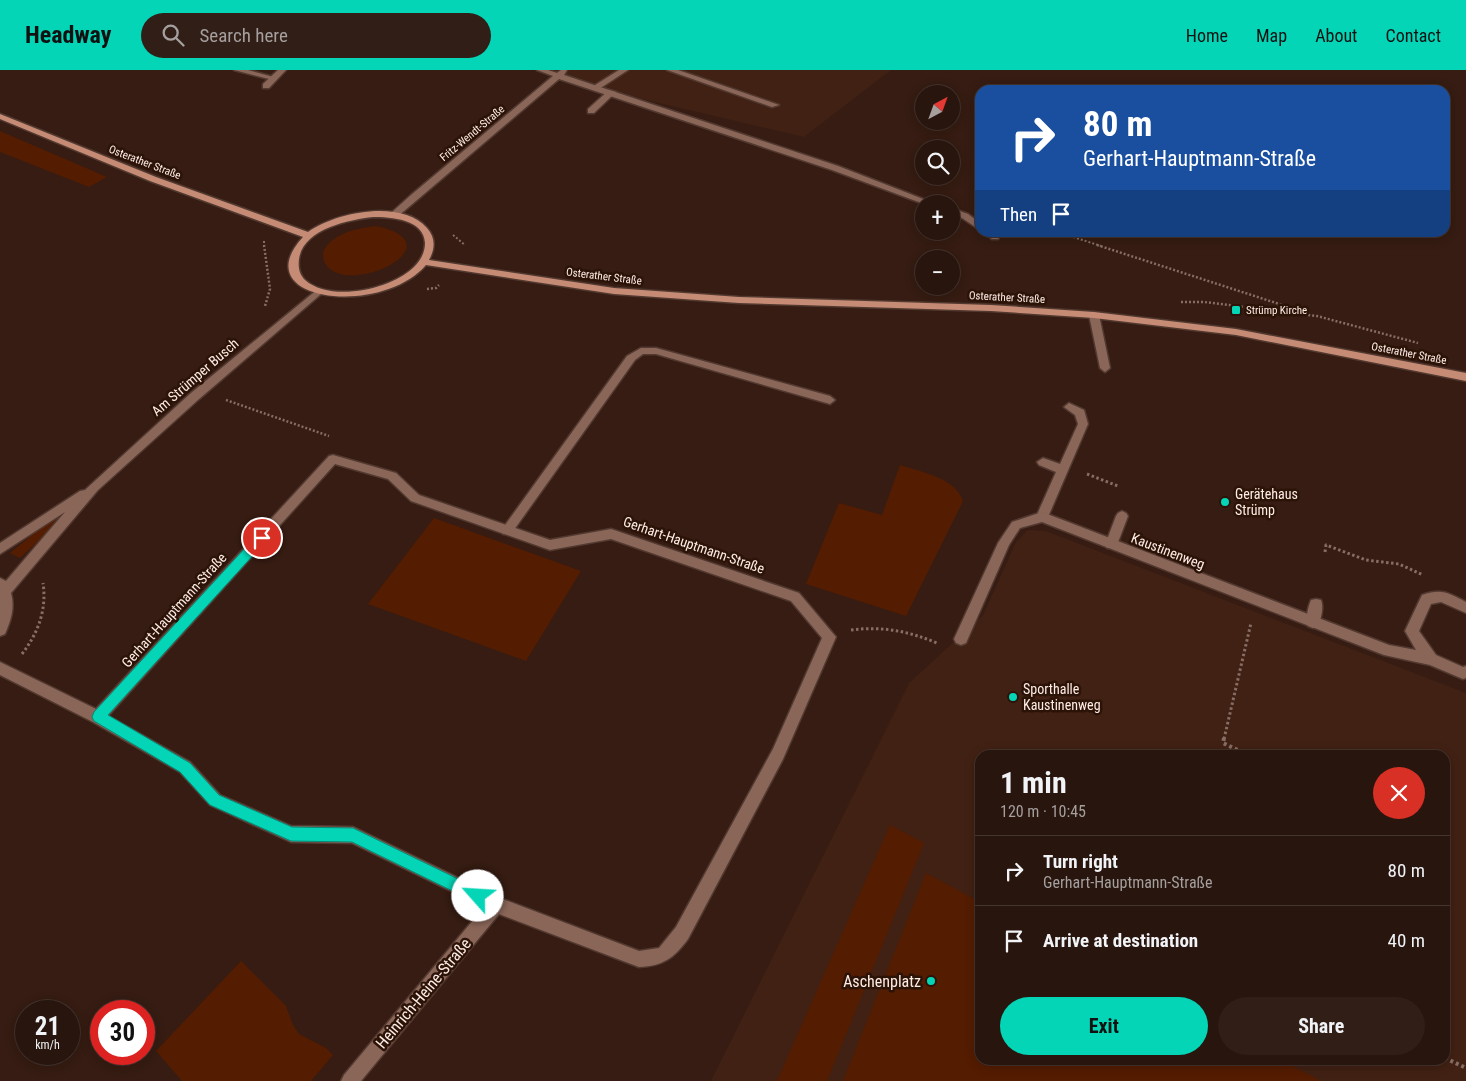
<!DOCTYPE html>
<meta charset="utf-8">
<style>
body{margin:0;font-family:"Roboto Condensed",sans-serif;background:#301e17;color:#f1f3f6;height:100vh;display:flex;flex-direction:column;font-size:19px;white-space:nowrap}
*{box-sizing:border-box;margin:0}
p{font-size:16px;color:#a59f9e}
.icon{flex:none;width:28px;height:28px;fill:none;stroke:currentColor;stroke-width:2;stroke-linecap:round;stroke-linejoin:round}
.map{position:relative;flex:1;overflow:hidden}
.sheet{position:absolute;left:975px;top:680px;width:475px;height:315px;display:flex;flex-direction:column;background:#28150e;border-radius:15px;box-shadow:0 2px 12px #0003,0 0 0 1px #44342e}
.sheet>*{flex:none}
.hud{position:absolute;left:975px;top:15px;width:475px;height:152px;border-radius:15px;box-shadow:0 2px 12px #0003,0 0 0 1px #44342e;background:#1a4fa0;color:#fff;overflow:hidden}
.needle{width:32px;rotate:41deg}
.tools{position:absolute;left:915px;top:15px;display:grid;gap:10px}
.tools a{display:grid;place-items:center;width:45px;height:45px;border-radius:50%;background:#28150e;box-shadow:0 2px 12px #0003,0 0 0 1px #44342e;font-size:25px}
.speed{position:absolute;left:15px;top:930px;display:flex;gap:10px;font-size:25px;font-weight:700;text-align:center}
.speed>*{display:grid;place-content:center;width:65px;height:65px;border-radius:50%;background:#28150e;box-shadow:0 2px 12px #0003,0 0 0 1px #44342e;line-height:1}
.speed small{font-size:12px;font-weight:400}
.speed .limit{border:8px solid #d22;background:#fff;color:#111}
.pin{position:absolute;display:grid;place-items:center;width:42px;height:42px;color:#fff;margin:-21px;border:2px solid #fff;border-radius:50%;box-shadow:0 1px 5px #0007}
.me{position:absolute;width:55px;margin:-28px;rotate:296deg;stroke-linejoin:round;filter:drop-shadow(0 0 4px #0008)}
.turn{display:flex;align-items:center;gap:18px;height:105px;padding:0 25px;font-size:22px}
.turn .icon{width:65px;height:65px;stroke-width:2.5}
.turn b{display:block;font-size:35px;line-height:42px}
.then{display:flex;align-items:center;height:48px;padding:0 25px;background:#0003;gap:10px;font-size:19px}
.round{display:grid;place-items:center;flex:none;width:52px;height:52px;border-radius:26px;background:#301e17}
.head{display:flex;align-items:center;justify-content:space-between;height:85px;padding:0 25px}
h1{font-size:30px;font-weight:700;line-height:38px}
.action{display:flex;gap:10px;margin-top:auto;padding:10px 25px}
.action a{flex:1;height:58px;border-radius:30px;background:#04d5b6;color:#111;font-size:20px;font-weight:700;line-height:58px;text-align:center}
.action a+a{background:#301e17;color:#f1f3f6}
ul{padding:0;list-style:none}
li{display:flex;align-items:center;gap:15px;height:70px;padding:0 25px;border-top:1px solid #44342e}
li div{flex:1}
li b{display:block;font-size:19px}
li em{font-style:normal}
header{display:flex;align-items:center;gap:30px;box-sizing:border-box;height:70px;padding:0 25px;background:#04d5b6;color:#111}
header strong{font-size:24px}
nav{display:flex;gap:28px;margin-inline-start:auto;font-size:18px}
.search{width:350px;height:45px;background:#301e17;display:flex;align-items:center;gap:12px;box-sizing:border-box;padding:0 18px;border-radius:28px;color:#a59f9e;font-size:19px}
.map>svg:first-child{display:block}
</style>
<header>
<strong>Headway</strong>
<div class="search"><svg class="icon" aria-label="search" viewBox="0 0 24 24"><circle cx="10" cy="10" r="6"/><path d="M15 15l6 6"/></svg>Search here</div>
<nav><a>Home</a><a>Map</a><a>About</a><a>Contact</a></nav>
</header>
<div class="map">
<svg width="1466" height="1011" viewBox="0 0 1466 1011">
<rect width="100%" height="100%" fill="#361c12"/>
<g fill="#412113" fill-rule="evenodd">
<polygon points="537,0 891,0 804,67 612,22 560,5"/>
<path d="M 1028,460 L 1046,461 L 1466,623 L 1466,1011 L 711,1011 L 909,613 L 983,545 L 1016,472 ZM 980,685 L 1445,685 L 1445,990 L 980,990 Z"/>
</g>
<g fill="#541c01">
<polygon points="0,61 107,107 89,117 0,82"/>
<path d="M 376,156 C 443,170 385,209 346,205 C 326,203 313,184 333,170 C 346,160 361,158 376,156 Z"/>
<path d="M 900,395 C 921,402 956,408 963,431 L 906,546 L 806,514 L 839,433 L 882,445 Z"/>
<polygon points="54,447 61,450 20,488 10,483"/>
<polygon points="434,448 581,501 526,591 368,534"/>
<polygon points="890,755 924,773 827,1011 777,1011"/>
<polygon points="926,803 980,832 980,990 1281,990 1321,1011 843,1011"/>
<polygon points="241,891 286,936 293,955 299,964 326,978 333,985 311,1011 182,1011 156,981"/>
</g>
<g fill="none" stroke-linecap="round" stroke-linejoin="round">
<g stroke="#523930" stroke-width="3">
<g id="service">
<polygon points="234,0 248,0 277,8 273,10"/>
<polygon points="619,0 628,0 599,19 592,17"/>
<polygon points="667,0 678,0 779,35 772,37"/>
<polygon points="609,20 616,22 594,43 588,43 588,39"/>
<polygon points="1094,242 1099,245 1110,298 1105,302 1100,298 1089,245"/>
<polygon points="641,278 656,278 830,326 835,330 830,334 656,284 643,284 635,290 511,464 503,464 501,461 503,458 627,286"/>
<polygon points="1069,333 1084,340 1088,354 1048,447 1046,450 1038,450 1036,447 1056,402 1039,395 1037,392 1043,388 1060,394 1078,354 1075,345 1064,337"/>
<polygon points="1122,441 1126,443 1128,446 1117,475 1115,478 1107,478 1105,475 1116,446 1118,443"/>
<path d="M 1316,529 L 1321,530 C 1324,537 1321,549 1318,556 L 1313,558 L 1308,556 C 1305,549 1308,537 1311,530 Z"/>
</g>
</g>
<g stroke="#523930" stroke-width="3">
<g id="minor">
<polygon points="278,0 286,0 269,18 263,18 263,14"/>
<polygon points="537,0 548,0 557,3 561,0 567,0 564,5 838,96 936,134 924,134 832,100 559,9 397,147 391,147 391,143 411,125 553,6"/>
<polygon points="951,138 968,144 980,153 980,160 962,148 951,144"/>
<polygon points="984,162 995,162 999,167 998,169 992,169"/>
<path d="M 318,219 L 323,222 L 321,224 L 199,329 L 98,420 L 11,523 C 15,538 11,550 5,564 L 0,566 L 0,508 L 6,511 L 65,442 L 0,484 L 0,473 L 80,421 L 85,420 L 191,323 Z"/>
<path d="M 333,385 L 396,403 L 419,425 L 550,470 L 611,459 L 799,523 L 836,567 L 783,689 L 688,869 C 674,888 663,896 639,897 L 499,844 L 361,1011 L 341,1011 L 344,1005 L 484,837 L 352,773 L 291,772 L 210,735 L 180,702 L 93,652 L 0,605 L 0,592 L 96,639 L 329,386 ZM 335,394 L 388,409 L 411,431 L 550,480 L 611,469 L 791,531 L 822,568 L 773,679 L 676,857 L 659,878 L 639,881 L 500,828 L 353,757 L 291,756 L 220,725 L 190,692 L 108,646 Z"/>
<path d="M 1042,442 L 1389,575 L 1416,580 L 1405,561 L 1422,525 C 1442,518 1449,523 1466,532 L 1466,543 L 1441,532 L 1431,534 L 1419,561 L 1436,585 L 1463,597 L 1466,596 L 1466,608 L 1463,609 L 1430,595 L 1384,585 L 1042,452 L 1020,458 L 1009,475 L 966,573 L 961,575 L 956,573 L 954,569 L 998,473 L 1012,452 Z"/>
</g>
</g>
<g stroke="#523930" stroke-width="3">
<path id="secondary" d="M 0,44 L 156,107 L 308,162 C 336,142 402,129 427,158 C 436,168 435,179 429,190 L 614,218 L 739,227 L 991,235 L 1094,242 L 1236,259 L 1466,303 L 1466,311 L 1236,265 L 1094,248 L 991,241 L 739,233 L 614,224 L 426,195 C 380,248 244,231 303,167 L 150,111 L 0,49 ZM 373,147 C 391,147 424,149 425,173 C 425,182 421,190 414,197 C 392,219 331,233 305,210 C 299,204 298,197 299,189 C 303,159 348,150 373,147 Z"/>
</g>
<g stroke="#866e66" stroke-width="2" stroke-dasharray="2 2" stroke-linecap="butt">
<polyline points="1058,162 1101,176"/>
<polyline points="453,165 465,175"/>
<polyline points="264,171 264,176"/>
</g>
<g stroke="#866e66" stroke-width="2.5" stroke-dasharray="2 2" stroke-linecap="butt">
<polyline points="264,175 270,219 265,236"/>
<polyline points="1097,175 1307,243"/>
<polyline points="427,219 436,218 439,215"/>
<polyline points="1181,232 1204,232 1317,246 1418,273"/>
<polyline points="226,330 329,366"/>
</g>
<g stroke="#866e66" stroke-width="3" stroke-dasharray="2.5 2.5" stroke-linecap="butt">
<polyline points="1087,404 1118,416"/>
<polyline points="1325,482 1326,475 1366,490 1399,494 1423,505"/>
<path d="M 851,560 C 882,556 908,561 937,573"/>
<path d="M 22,584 C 38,563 47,540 43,513"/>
<polyline points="1224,669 1251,553"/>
</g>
<g stroke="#866e66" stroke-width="4" stroke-dasharray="3 3" stroke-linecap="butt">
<polyline points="1224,668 1223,673 1248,685"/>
<polyline points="1445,988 1466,998"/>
</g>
<use href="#service" fill="#8a6658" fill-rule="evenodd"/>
<use href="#minor" fill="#8a6658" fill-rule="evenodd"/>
<use href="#secondary" fill="#c58b74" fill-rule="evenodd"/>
</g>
<polygon fill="#04d5b6" stroke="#038a76" points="262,463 268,468 266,471 108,645 190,693 219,725 292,757 353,758 483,821 485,826 483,831 478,834 473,831 352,772 291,771 210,735 180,702 94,651 92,647 94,642 258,464"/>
<g fill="#04d5b6" stroke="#2c1308" stroke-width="2">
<rect x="1231" y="235" width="10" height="10" rx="2.5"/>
<circle cx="1225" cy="432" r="5"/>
<circle cx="1013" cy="627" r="5"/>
<circle cx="931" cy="911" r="5"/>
</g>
<g text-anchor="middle" stroke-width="5" stroke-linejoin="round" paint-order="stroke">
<g font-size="11" fill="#ffece5" stroke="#2c1308">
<text transform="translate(472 63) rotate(-40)" y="4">Fritz-Wendt-Straße</text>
<text transform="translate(145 92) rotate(21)" y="4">Osterather Straße</text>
<text transform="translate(604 206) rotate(7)" y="4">Osterather Straße</text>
<text transform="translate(1007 227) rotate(3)" y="4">Osterather Straße</text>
<text transform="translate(1409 283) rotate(11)" y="4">Osterather Straße</text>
</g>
<g font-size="11" fill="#ffece5" stroke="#2c1308" text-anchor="start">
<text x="1246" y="244">Strümp Kirche</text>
</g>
<g font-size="14" fill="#ffece5" stroke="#2c1308">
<text transform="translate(195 307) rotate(-41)" y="5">Am Strümper Busch</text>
<text transform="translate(694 475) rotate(19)" y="5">Gerhart-Hauptmann-Straße</text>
<text transform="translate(1168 481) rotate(21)" y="5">Kaustinenweg</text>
<text transform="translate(174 540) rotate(-48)" y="5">Gerhart-Hauptmann-Straße</text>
</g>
<g font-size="14" fill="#ffece5" stroke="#2c1308" text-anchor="start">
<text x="1235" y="429">Gerätehaus<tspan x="1235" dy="16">Strümp</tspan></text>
<text x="1023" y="624">Sporthalle<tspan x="1023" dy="16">Kaustinenweg</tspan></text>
</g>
<g font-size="16" fill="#ffece5" stroke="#2c1308" text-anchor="end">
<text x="921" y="917">Aschenplatz</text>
</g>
<g font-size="16" fill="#ffece5" stroke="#2c1308">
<text transform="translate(423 923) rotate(-50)" y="6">Heinrich-Heine-Straße</text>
</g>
</g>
</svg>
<div class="tools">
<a><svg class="needle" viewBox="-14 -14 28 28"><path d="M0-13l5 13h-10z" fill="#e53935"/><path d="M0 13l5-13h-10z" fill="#a59f9e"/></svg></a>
<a><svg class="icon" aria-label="search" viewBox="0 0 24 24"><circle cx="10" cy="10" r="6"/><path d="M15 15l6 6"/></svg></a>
<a>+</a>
<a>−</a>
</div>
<div class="speed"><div>21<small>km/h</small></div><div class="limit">30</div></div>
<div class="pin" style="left:262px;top:468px;background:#d93025"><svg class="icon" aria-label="arrive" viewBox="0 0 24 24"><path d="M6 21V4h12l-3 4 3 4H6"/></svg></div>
<svg class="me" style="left:478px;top:826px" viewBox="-20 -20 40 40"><circle r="19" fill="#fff"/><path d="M0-13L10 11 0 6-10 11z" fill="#04d5b6"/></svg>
<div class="hud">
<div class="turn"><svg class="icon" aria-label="right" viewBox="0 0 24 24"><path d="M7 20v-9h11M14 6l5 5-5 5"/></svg><div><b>80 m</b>Gerhart-Hauptmann-Straße</div></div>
<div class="then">Then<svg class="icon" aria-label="arrive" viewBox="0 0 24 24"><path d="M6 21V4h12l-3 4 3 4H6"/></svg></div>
</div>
<section class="sheet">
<div class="head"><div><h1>1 min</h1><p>120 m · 10:45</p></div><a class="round" style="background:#d93025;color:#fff"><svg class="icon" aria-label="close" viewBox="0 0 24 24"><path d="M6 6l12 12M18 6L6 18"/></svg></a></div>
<ul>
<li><svg class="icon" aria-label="right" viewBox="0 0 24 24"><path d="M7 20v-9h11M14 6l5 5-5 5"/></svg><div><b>Turn right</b><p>Gerhart-Hauptmann-Straße</p></div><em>80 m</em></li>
<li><svg class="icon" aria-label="arrive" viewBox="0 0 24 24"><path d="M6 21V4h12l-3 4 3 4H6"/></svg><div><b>Arrive at destination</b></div><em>40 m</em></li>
</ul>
<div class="action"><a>Exit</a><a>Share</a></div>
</section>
</div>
